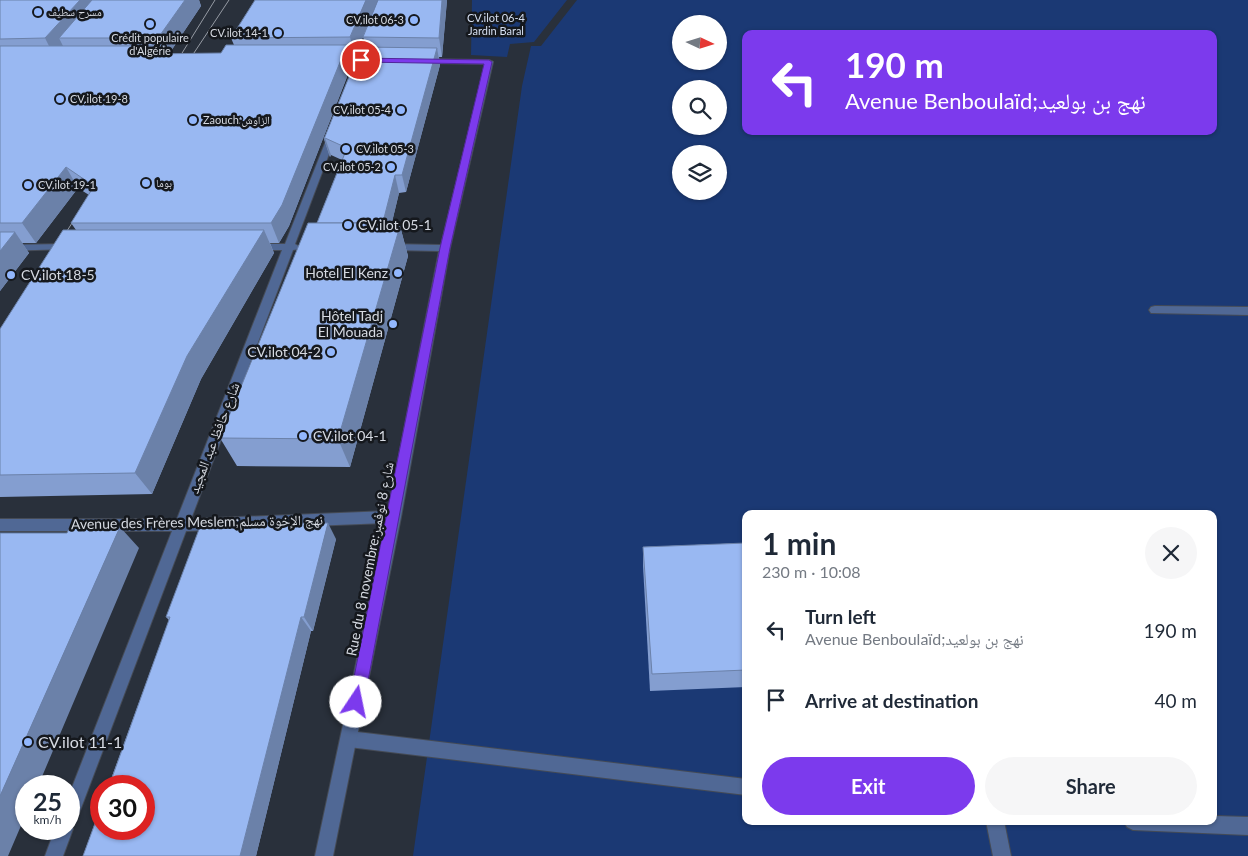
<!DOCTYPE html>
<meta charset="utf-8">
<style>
body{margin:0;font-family:Lato,"Noto Naskh Arabic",sans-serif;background:#f6f6f7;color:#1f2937;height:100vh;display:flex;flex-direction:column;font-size:19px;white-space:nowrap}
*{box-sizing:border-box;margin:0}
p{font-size:16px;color:#747a83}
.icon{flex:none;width:28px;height:28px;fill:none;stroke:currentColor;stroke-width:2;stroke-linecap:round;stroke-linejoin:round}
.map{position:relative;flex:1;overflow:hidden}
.sheet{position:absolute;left:742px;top:510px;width:475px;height:315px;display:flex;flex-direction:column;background:#fff;border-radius:10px;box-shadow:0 1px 4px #0004}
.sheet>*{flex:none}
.top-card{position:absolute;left:742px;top:30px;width:475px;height:105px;border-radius:10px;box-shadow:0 1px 4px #0004;background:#7c3aed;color:#fff;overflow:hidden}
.needle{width:32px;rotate:94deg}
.fabs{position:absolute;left:672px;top:15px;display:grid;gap:10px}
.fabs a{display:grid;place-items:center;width:55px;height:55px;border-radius:50%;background:#fff;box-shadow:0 1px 4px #0004;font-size:25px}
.speed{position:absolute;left:15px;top:775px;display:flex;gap:10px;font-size:25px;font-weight:700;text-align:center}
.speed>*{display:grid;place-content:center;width:65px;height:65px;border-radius:50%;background:#fff;box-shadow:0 1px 4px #0004;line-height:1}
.speed small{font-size:12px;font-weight:400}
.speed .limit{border:8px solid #d22;background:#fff;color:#111}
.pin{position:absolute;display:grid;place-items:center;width:42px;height:42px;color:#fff;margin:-21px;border:2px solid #fff;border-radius:50%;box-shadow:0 1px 5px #0007}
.me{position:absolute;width:55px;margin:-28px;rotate:11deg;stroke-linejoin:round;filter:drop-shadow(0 0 4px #0008)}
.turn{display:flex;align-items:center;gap:18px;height:105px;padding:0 20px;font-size:22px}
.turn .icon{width:65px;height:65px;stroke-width:2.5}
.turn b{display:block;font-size:35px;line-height:42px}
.round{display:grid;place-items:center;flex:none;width:52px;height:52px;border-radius:26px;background:#f6f6f7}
.overview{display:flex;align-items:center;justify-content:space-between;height:85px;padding:0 20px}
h1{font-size:30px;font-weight:700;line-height:38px}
.cta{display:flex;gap:10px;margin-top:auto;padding:10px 20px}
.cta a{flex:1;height:58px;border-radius:30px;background:#7c3aed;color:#fff;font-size:20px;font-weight:700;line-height:58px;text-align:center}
.cta a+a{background:#f6f6f7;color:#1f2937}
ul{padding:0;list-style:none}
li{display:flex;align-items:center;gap:15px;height:70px;padding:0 20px}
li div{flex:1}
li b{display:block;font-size:19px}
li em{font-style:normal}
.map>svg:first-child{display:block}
</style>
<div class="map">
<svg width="1248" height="856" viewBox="0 0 1248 856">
<rect width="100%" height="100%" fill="#29303b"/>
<g fill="#1b3974" fill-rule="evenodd">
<polygon points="472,0 567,0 534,42 510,44 507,57 471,55"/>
<path d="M 577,0 L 1248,0 L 1248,856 L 413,856 L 522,86 L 531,46 L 541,46 ZM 681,24 L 719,24 L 719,61 L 681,61 ZM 746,34 L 1214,34 L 1214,131 L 746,131 ZM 681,89 L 719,89 L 719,126 L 681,126 ZM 681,154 L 719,154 L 719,191 L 681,191 ZM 746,514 L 1214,514 L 1214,821 L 746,821 Z"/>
</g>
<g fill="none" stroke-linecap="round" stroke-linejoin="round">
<g stroke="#454b56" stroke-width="2">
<g id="lane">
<polygon points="1155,306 1248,307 1248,315 1151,313 1149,310 1151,307"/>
<polygon points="349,731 746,779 746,795 349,747 343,745 341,739 343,733"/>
<polygon points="1214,816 1248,817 1248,835 1133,830 1127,827 1124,821 1214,821"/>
<polygon points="986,821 1004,821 1011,856 993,856"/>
</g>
</g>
<g stroke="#454b56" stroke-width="2">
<g id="street">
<polygon points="486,60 493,62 450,248 401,517 333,856 315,856 386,523 186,531 78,816 75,822 71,824 73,829 63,856 45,856 55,829 69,829 69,795 172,531 0,531 0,519 177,519 282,250 255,250 250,247 255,244 285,244 329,133 333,130 337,133 295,244 300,247 299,249 293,250 191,519 388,511 439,251 390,250 385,247 390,244 441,245"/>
<polygon points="67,244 71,245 72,247 71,249 0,251 0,245"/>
</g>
</g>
<g stroke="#454b56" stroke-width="2">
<polygon id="secondary" points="421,59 489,60 493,62 489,64 424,63 420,61"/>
</g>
<use href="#lane" fill="#506895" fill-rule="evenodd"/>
<use href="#street" fill="#506895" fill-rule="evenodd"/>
<use href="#secondary" fill="#6086ce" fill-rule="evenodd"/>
<g stroke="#959aa3" stroke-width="1">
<polyline points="186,65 229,0"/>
<polyline points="174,66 215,0"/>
<polyline points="60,242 79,212"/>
</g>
</g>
<g fill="#849ed0">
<polygon points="0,0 199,0 201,6 169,54 221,53 234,45 231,38 447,0 442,57 439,57 440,65 406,192 399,193 391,226 400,226 408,256 350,467 237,466 220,438 317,223 342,160 331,155 330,157 324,139 366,47 363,37 355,56 350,56 352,64 289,226 279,243 270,243 274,253 201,379 152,494 0,497 0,329 76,230 71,223 89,195 78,188 36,243 22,243 29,253 0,291"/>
<polygon points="336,539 313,631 311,631 256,856 83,856 169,620 166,617"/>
<polygon points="746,543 746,687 650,691 643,566 643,547"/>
</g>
<g fill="#6b81a9">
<polygon points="80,0 105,0 59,38 64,48 55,58 45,38"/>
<polygon points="185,0 199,0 201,6 167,57 158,38"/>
<polygon points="366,0 378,0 355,56 350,37"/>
<polygon points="442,0 447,0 442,57 439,38"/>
<polygon points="347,45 352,64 289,226 279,243 271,223"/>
<polygon points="153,46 162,65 147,54"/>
<polygon points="437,48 440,65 406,192 402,175"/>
<polygon points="325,138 331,155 330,157 324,139"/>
<polygon points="66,167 78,188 36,243 22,223"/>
<polygon points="395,175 399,193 387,243 382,226"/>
<polygon points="400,226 408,256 350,467 338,439"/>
<polygon points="264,230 274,253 201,379 152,494 135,473 187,356"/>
<polygon points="15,232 29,253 0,291 0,251"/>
<polygon points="328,523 336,539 313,631 304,617"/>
<polygon points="120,527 139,548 38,786 26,786 26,814 8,856 0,856 0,796"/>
<polygon points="301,617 311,631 256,856 240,856"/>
</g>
<g fill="#99b8f2" stroke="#6b81a9">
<polygon points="0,0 80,0 45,38 0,39"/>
<polygon points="92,0 185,0 158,38 59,38"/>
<polygon points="255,0 366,0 350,37 231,38"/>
<polygon points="378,0 442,0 439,38 363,37"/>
<polygon points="226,45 347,45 282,205 271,223 71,223 94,186 66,167 22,223 0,223 0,46 153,46 147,54 221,53"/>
<polygon points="361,47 437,48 402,175 395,175 382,226 377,226 376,223 317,223 347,148 325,138 324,139"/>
<polygon points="308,223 376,223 375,226 400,226 338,439 220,438"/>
<polygon points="63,230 264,230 187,356 135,473 0,475 0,329"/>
<polygon points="0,232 15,232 0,251"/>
<polygon points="328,523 304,617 301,617 240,856 83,856 101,807 101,829 144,829 144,786 109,786 170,617 166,617 201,524"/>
<polygon points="70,527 120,527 0,796 0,533 67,533"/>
<polygon points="746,543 746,670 652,674 643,547"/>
</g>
<polygon fill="#7c3aed" stroke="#51269a" points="358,58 489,60 492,62 450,248 364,702 362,707 356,709 351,707 349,702 440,248 484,64 361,62 358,62"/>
<g fill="#92b7fd" stroke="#15181d" stroke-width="2">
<circle cx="38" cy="12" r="5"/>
<circle cx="414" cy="20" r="5"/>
<circle cx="150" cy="24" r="5"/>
<circle cx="278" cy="33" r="5"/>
<circle cx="60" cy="99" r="5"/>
<circle cx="401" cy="110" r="5"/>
<circle cx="193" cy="120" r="5"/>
<circle cx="346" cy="149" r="5"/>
<circle cx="391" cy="167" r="5"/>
<circle cx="146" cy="183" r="5"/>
<circle cx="28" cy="185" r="5"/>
<circle cx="348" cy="225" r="5"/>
<circle cx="398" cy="273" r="5"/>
<circle cx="11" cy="275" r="5"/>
<circle cx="393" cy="324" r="5"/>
<circle cx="331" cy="352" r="5"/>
<circle cx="303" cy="436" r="5"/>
<circle cx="28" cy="742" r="5"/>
</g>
<g text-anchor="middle" stroke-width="5" stroke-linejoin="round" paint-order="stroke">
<g font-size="11" fill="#d6dae2" stroke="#15181d" text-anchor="start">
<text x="48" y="16">مسرح سطيف</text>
<text x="404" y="24" text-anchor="end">CV.ilot 06-3</text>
<text x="268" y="37" text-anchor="end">CV.ilot 14-1</text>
<text x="150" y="42" text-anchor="middle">Crédit populaire<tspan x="150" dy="13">d'Algérie</tspan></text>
<text x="70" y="103">CV.ilot 19-8</text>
<text x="391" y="114" text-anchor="end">CV.ilot 05-4</text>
<text x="203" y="124">Zaouch:الزاوش</text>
<text x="356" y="153">CV.ilot 05-3</text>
<text x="381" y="171" text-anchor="end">CV.ilot 05-2</text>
<text x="156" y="187">بوما</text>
<text x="38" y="189">CV.ilot 19-1</text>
</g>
<g font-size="11" fill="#d5dff2" stroke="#15181d">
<text x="496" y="22">CV.ilot 06-4<tspan x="496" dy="13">Jardin Baral</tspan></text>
</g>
<g font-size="14" fill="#d6dae2" stroke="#15181d" text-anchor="start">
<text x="358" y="230">CV.ilot 05-1</text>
<text x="388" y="278" text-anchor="end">Hotel El Kenz</text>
<text x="21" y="280">CV.ilot 18-5</text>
<text x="383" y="321" text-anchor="end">Hôtel Tadj<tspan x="383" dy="16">El Mouada</tspan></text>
<text x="321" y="357" text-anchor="end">CV.ilot 04-2</text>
<text x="313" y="441">CV.ilot 04-1</text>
</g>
<g font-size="14" fill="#d6dae2" stroke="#15181d">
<text transform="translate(214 438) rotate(-69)" y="5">شارع حافظ عبد المجيد</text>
<text transform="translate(197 522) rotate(-1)" y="5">Avenue des Frères Meslem;نهج الإخوة مسلم</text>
<text transform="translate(370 559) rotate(-79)" y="5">Rue du 8 novembre;شارع 8 نوفمبر</text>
</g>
<g font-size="16" fill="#d6dae2" stroke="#15181d" text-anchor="start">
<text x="38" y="748">CV.ilot 11-1</text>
</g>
</g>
</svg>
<div class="fabs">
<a><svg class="needle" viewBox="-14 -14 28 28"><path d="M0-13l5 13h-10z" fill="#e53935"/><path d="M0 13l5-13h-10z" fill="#747a83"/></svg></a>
<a><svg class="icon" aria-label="search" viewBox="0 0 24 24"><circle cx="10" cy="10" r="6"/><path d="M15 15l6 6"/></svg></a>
<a><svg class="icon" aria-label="layers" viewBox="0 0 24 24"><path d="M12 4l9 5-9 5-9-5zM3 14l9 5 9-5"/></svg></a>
</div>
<div class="speed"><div>25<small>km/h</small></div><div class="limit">30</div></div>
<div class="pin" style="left:361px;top:60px;background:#d93025"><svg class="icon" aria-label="arrive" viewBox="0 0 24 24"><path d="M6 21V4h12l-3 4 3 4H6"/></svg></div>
<svg class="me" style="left:356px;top:702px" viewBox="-20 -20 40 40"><circle r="19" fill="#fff"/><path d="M0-13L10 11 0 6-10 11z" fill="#7c3aed"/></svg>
<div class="top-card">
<div class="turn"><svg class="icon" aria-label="left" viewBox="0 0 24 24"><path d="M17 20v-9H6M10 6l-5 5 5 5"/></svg><div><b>190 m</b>Avenue Benboulaïd;نهج بن بولعيد</div></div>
</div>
<section class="sheet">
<div class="overview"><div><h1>1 min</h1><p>230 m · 10:08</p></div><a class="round"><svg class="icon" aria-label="close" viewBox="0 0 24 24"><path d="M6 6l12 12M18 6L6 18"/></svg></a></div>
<ul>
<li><svg class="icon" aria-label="left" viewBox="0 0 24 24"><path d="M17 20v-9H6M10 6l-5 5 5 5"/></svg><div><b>Turn left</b><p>Avenue Benboulaïd;نهج بن بولعيد</p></div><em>190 m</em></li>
<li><svg class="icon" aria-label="arrive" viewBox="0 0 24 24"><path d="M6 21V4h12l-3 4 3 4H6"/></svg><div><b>Arrive at destination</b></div><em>40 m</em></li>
</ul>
<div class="cta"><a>Exit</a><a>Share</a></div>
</section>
</div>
